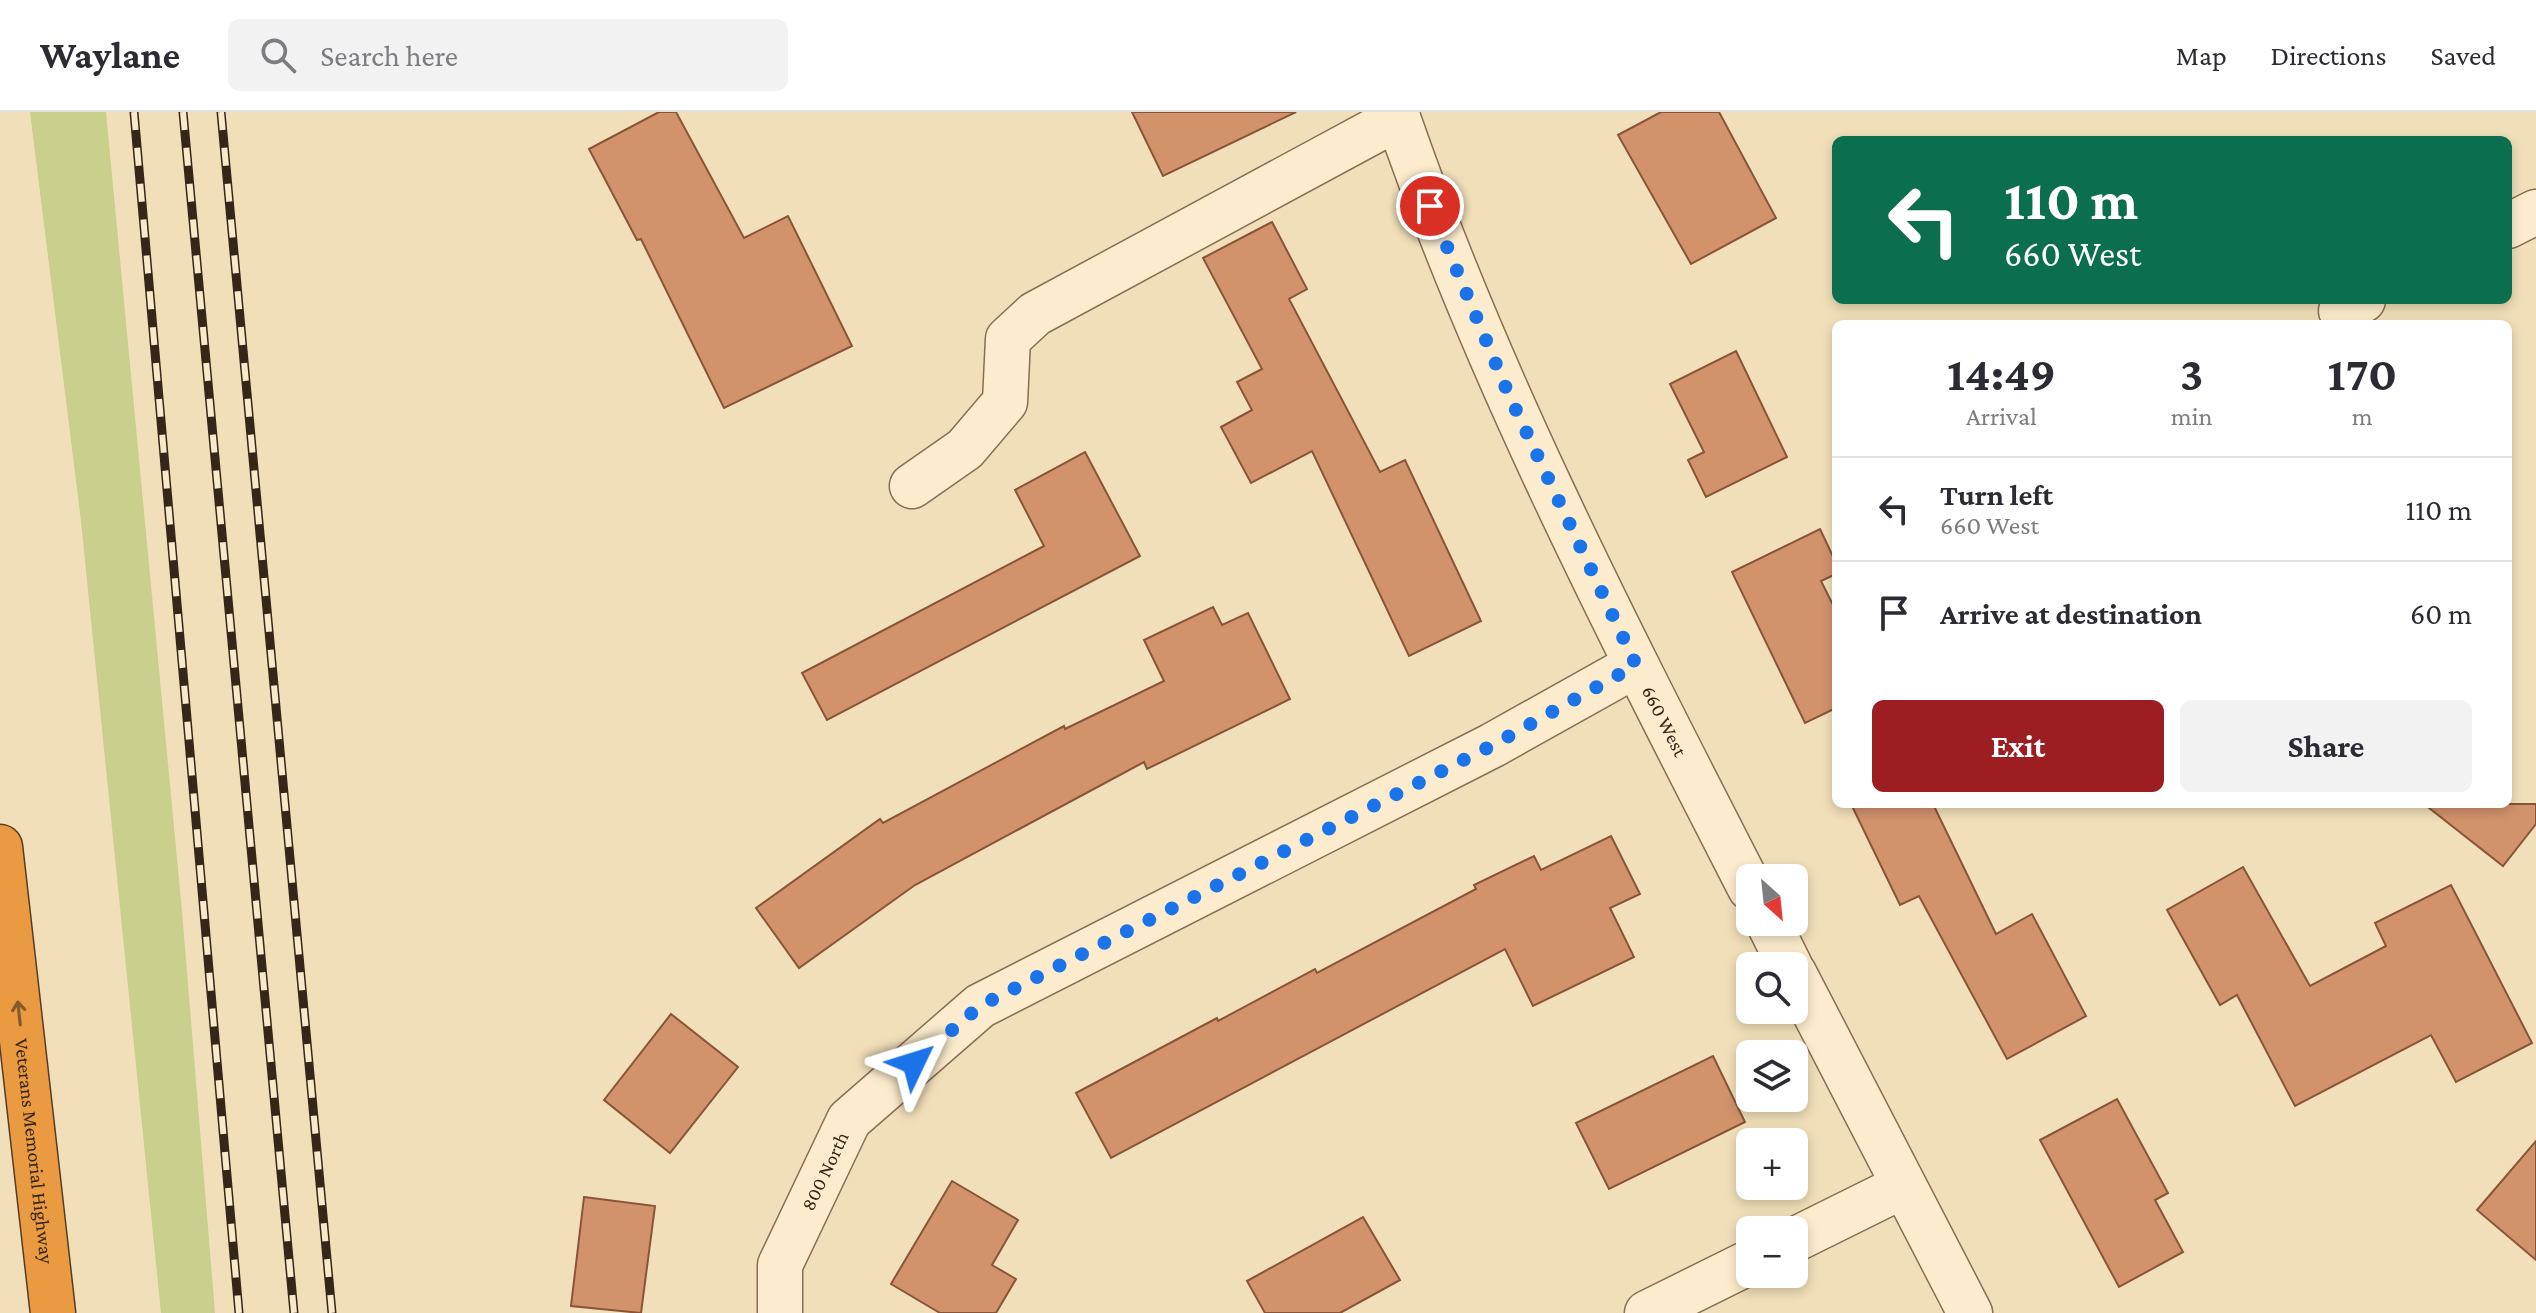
<!DOCTYPE html>
<meta charset="utf-8">
<style>
body{margin:0;font-family:"Crimson Pro",serif;background:#f2f2f3;color:#2b2b33;height:100vh;display:flex;flex-direction:column;font-size:30px;white-space:nowrap}
*{box-sizing:border-box;margin:0}
p{font-size:26px;color:#7c7c81}
.icon{flex:none;width:44px;height:44px;fill:none;stroke:currentColor;stroke-width:2;stroke-linecap:round;stroke-linejoin:round}
.map{position:relative;flex:1;overflow:hidden}
.panel{position:absolute;left:1832px;top:208px;width:680px;height:488px;display:flex;flex-direction:column;background:#fff;border-radius:12px;box-shadow:0 4px 12px #0003}
.panel>*{flex:none}
.banner{position:absolute;left:1832px;top:24px;width:680px;height:168px;border-radius:12px;box-shadow:0 4px 12px #0003;background:#0b6e4f;color:#fff;overflow:hidden}
.needle{width:52px;rotate:153deg}
.buttons{position:absolute;left:1736px;top:752px;display:grid;gap:16px}
.buttons a{display:grid;place-items:center;width:72px;height:72px;border-radius:12px;background:#fff;box-shadow:0 4px 12px #0003;font-size:40px}
.pin{position:absolute;display:grid;place-items:center;width:68px;height:68px;color:#fff;margin:-34px;border:4px solid #fff;border-radius:50%;box-shadow:0 2px 8px #0007}
.me{position:absolute;width:88px;margin:-44px;rotate:49deg;stroke-linejoin:round;filter:drop-shadow(0 0 6px #0008)}
.turn{display:flex;align-items:center;gap:28px;height:168px;padding:0 40px;font-size:36px}
.turn .icon{width:104px;height:104px;stroke-width:2.5}
.turn b{display:block;font-size:56px;line-height:68px}
.eta{display:flex;justify-content:space-evenly;align-items:center;height:136px;text-align:center}
.eta b{font-size:48px;font-weight:700;line-height:56px}
.action{display:flex;gap:16px;margin-top:auto;padding:16px 40px}
.action a{flex:1;height:92px;border-radius:12px;background:#9c1e23;color:#fff;font-size:32px;font-weight:700;line-height:92px;text-align:center}
.action a+a{background:#f2f2f3;color:#2b2b33}
ul{padding:0;list-style:none}
li{display:flex;align-items:center;gap:24px;height:104px;padding:0 40px;border-top:2px solid #e1e1e2}
li div{flex:1}
li b{display:block;font-size:30px}
li em{font-style:normal}
header{display:flex;align-items:center;gap:48px;box-sizing:border-box;height:112px;padding:0 40px;background:#fff;border-bottom:2px solid #e1e1e2}
header strong{font-size:38px}
nav{display:flex;gap:44px;margin-inline-start:auto;font-size:28px}
.search{width:560px;height:72px;background:#f2f2f3;display:flex;align-items:center;gap:20px;box-sizing:border-box;padding:0 28px;border-radius:12px;color:#7c7c81;font-size:30px}
.map>svg:first-child{display:block}
</style>
<header>
<strong>Waylane</strong>
<div class="search"><svg class="icon" aria-label="search" viewBox="0 0 24 24"><circle cx="10" cy="10" r="6"/><path d="M15 15l6 6"/></svg>Search here</div>
<nav><a>Map</a><a>Directions</a><a>Saved</a></nav>
</header>
<div class="map">
<svg width="2536" height="1201" viewBox="0 0 2536 1201">
<rect width="100%" height="100%" fill="#f1dfb9"/>
<polygon fill="#c9cf8d" points="30,0 106,0 182,799 215,1201 161,1201 81,409"/>
<g fill="#d2936c" stroke="#895537" stroke-width="2">
<polygon points="659,0 676,0 744,126 788,104 852,234 724,296 641,127 637,128 589,37"/>
<polygon points="1132,0 1296,0 1163,64"/>
<polygon points="1661,0 1719,0 1776,106 1691,152 1618,23"/>
<polygon points="1272,110 1307,177 1289,187 1380,360 1405,348 1481,509 1409,544 1312,339 1251,371 1221,315 1252,298 1237,270 1262,257 1203,146"/>
<polygon points="1736,239 1787,345 1706,385 1688,348 1704,340 1670,272"/>
<polygon points="1085,340 1140,444 827,608 802,561 1044,434 1015,378"/>
<polygon points="1820,417 1836,451 1836,462 1821,469 1836,499 1836,596 1805,611 1732,460"/>
<polygon points="1213,495 1222,513 1248,501 1290,587 1147,657 1144,650 915,773 799,856 756,796 880,707 883,711 1064,614 1065,617 1164,569 1144,528"/>
<polygon points="1851,692 1933,692 1996,822 2032,802 2086,904 2007,947 1919,784 1900,793"/>
<polygon points="2424,692 2536,692 2536,712 2503,754"/>
<polygon points="1611,724 1640,782 1610,796 1634,845 1533,894 1505,837 1111,1046 1076,981 1217,906 1218,909 1315,857 1317,861 1476,777 1474,773 1534,744 1541,758"/>
<polygon points="2243,755 2310,874 2386,834 2375,811 2451,773 2532,931 2456,970 2431,923 2295,994 2237,883 2220,893 2167,798"/>
<polygon points="671,902 738,955 670,1041 604,988"/>
<polygon points="1713,944 1745,1010 1609,1077 1576,1011"/>
<polygon points="2117,987 2168,1081 2155,1088 2183,1140 2119,1175 2040,1028"/>
<polygon points="2536,1029 2536,1148 2477,1098"/>
<polygon points="952,1069 1018,1108 992,1153 1016,1167 996,1201 940,1201 891,1172"/>
<polygon points="584,1085 655,1094 641,1201 571,1194"/>
<polygon points="1363,1105 1400,1168 1340,1201 1265,1201 1247,1169"/>
</g>
<g fill="none" stroke-linecap="round" stroke-linejoin="round">
<g stroke="#886e53" stroke-width="47">
<g id="minor">
<path id="s1" d="M 1396,0 C 1487,266 1622,526 1750,776"/>
<polyline points="2508,114 2536,100"/>
<polyline points="2341,199 2363,188"/>
<polyline points="912,374 965,337 1005,290 1008,227 1035,202 1398,6"/>
<polyline points="1768,810 1790,854"/>
<polyline points="1794,861 1970,1201"/>
<polyline points="1794,1128 1903,1074"/>
<path id="s2" d="M 780,1201 L 780,1153 L 849,1008 L 980,894 L 1493,633 L 1636,553"/>
<polyline points="1647,1201 1750,1150"/>
</g>
</g>
<g stroke="#553c28" stroke-width="47">
<g id="highway">
<path id="s3" d="M 0,735 L 53,1201"/>
</g>
</g>
<use href="#minor" stroke="#fceccd" stroke-width="44"/>
<use href="#highway" stroke="#ea9a40" stroke-width="44"/>
<g stroke="#362619" stroke-width="9">
<g id="rail">
<polyline points="134,0 239,1201"/>
<polyline points="183,0 294,1201"/>
<polyline points="221,0 332,1201"/>
</g>
</g>
<use href="#rail" stroke="#f8e9c9" stroke-width="6" stroke-dasharray="18" stroke-linecap="butt"/>
</g>
<defs><path id="oneway-shaft" d="M-6 0H5M1.5-3L5.5 0L1.5 3" fill="none" stroke-width="1.6" stroke-linecap="round" stroke-linejoin="round" transform="scale(2)"/></defs>
<use stroke="#875a2b" href="#oneway-shaft" transform="translate(19 901) rotate(-96)"/>
<g fill="none" stroke-linecap="round" stroke-linejoin="round">
<polyline stroke="#1a73e8" stroke-width="14" stroke-dasharray="0 25.2" points="914,951 980,894 1493,633 1636,553 1508,281 1430,94"/>
</g>
<g text-anchor="middle" stroke-width="6" stroke-linejoin="round" paint-order="stroke">
<g font-size="20" fill="#362619" stroke="#f8e9c9">
<text dy="7" stroke="none"><textPath href="#s1" startOffset="666">660 West</textPath></text>
<text dy="7" stroke="none"><textPath href="#s3" startOffset="306">Veterans Memorial Highway</textPath></text>
<text dy="7" stroke="none"><textPath href="#s2" startOffset="152">800 North</textPath></text>
</g>
</g>
</svg>
<div class="buttons">
<a><svg class="needle" viewBox="-14 -14 28 28"><path d="M0-13l5 13h-10z" fill="#e53935"/><path d="M0 13l5-13h-10z" fill="#7c7c81"/></svg></a>
<a><svg class="icon" aria-label="search" viewBox="0 0 24 24"><circle cx="10" cy="10" r="6"/><path d="M15 15l6 6"/></svg></a>
<a><svg class="icon" aria-label="layers" viewBox="0 0 24 24"><path d="M12 4l9 5-9 5-9-5zM3 14l9 5 9-5"/></svg></a>
<a>+</a>
<a>−</a>
</div>
<div class="pin" style="left:1430px;top:94px;background:#d93025"><svg class="icon" aria-label="arrive" viewBox="0 0 24 24"><path d="M6 21V4h12l-3 4 3 4H6"/></svg></div>
<svg class="me" style="left:914px;top:951px" viewBox="-20 -20 40 40"><path d="M0-17L14 15 0 8-14 15z" fill="#1a73e8" stroke="#fff" stroke-width="4"/></svg>
<div class="banner">
<div class="turn"><svg class="icon" aria-label="left" viewBox="0 0 24 24"><path d="M17 20v-9H6M10 6l-5 5 5 5"/></svg><div><b>110 m</b>660 West</div></div>
</div>
<section class="panel">
<div class="eta">
<div><b>14:49</b><p>Arrival</p></div>
<div><b>3</b><p>min</p></div>
<div><b>170</b><p>m</p></div>
</div>
<ul>
<li><svg class="icon" aria-label="left" viewBox="0 0 24 24"><path d="M17 20v-9H6M10 6l-5 5 5 5"/></svg><div><b>Turn left</b><p>660 West</p></div><em>110 m</em></li>
<li><svg class="icon" aria-label="arrive" viewBox="0 0 24 24"><path d="M6 21V4h12l-3 4 3 4H6"/></svg><div><b>Arrive at destination</b></div><em>60 m</em></li>
</ul>
<div class="action"><a>Exit</a><a>Share</a></div>
</section>
</div>
